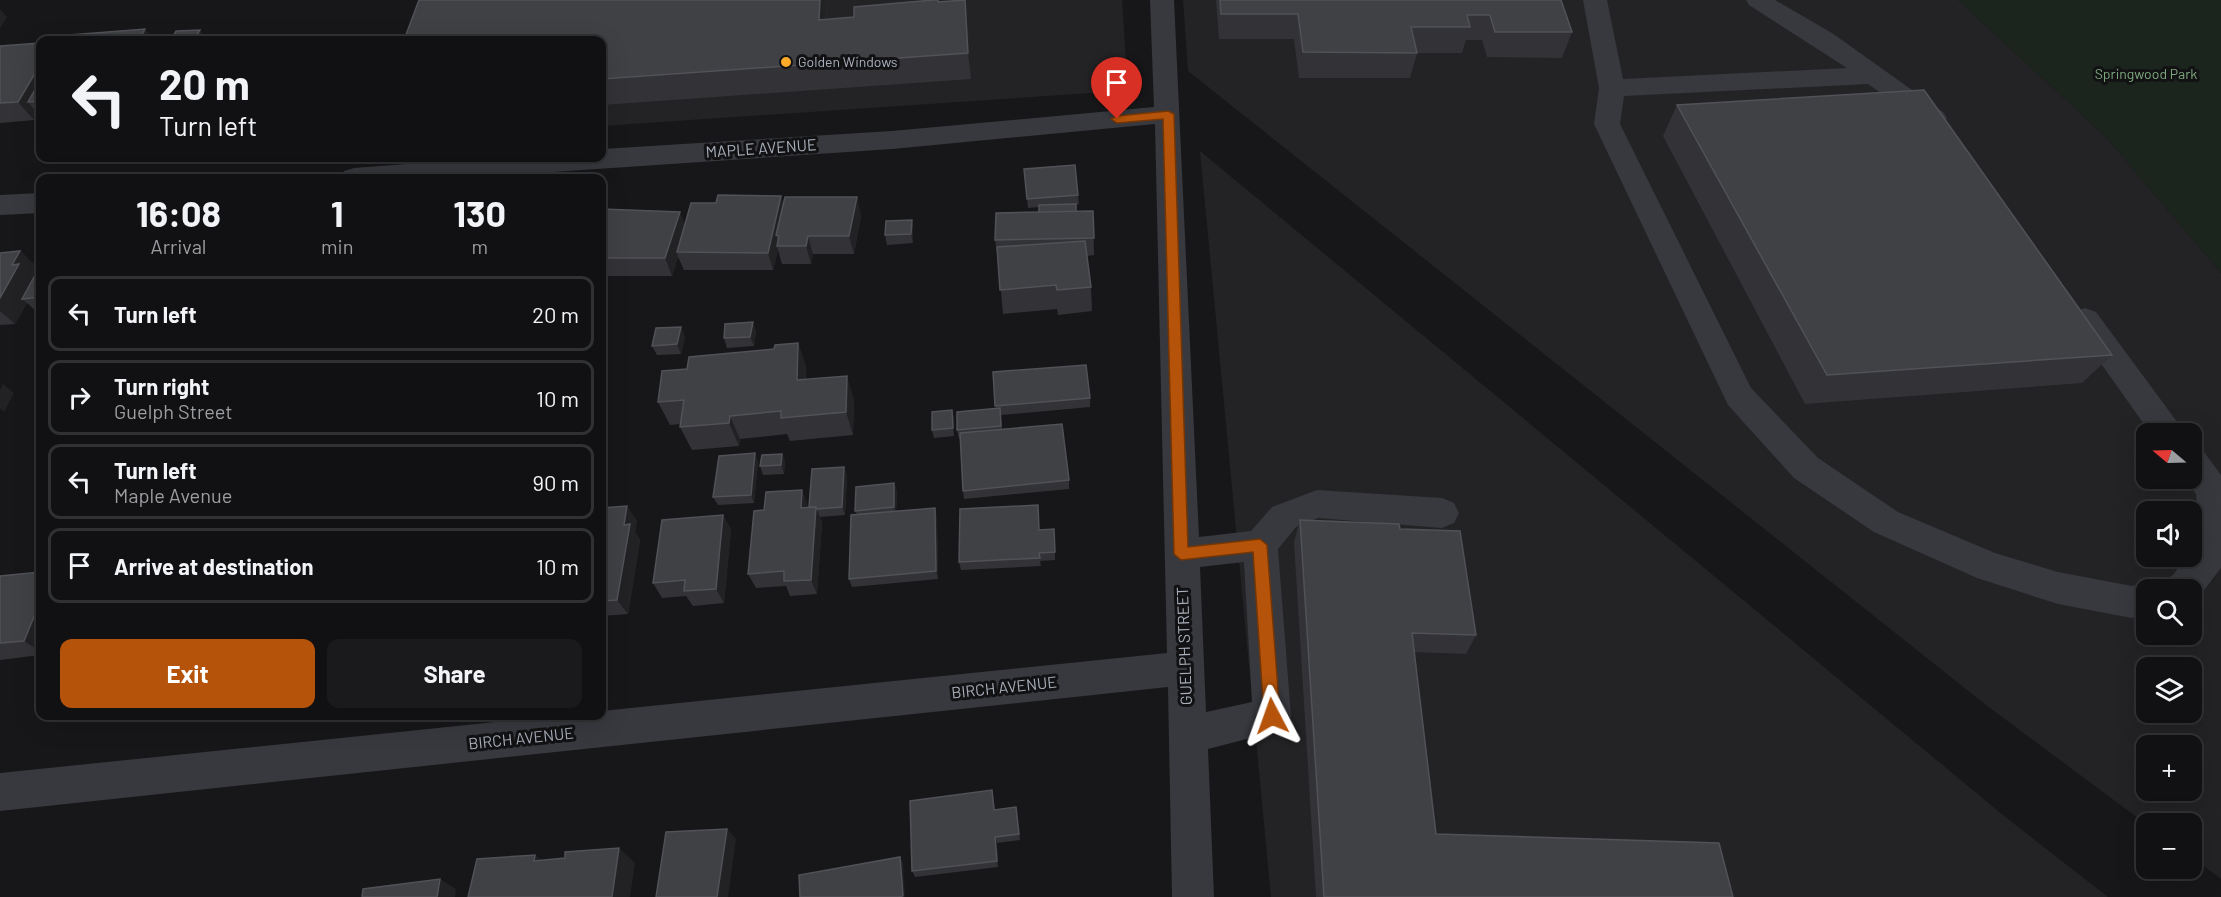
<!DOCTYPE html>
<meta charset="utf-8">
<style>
body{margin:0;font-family:Barlow,sans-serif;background:#1a1a1c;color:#f1f3f6;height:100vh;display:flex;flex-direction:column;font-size:22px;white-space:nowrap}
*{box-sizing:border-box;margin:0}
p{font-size:20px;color:#9c9da0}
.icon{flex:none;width:33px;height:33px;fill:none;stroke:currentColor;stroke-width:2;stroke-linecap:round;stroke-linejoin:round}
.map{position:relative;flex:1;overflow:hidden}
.panel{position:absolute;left:36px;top:174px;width:570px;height:546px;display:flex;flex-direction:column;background:#111113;border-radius:12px;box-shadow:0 6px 24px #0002,0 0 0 2px #303133}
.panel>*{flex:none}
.hud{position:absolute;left:36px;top:36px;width:570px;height:126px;border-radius:12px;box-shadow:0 6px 24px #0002,0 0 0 2px #303133;background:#111113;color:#f1f3f6;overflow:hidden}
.needle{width:39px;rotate:289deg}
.tools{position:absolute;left:2136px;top:423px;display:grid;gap:12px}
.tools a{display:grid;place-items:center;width:66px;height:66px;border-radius:12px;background:#111113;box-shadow:0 6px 24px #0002,0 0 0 2px #303133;font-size:30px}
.pin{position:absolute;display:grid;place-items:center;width:51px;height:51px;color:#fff;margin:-62px -26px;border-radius:50% 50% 50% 0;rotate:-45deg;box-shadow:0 0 6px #0007}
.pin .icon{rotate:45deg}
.me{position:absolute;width:66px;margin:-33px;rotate:356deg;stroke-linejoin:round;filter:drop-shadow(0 0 4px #0008)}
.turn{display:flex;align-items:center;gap:21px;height:126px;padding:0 24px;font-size:27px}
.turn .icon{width:78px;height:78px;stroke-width:2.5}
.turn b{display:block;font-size:42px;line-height:51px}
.eta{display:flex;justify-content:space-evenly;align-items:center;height:102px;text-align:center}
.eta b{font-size:36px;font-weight:700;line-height:42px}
.cta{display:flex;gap:12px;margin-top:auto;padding:12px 24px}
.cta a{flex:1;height:69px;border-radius:12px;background:#b45309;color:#fff;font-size:24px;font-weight:700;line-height:69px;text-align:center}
.cta a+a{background:#1a1a1c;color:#f1f3f6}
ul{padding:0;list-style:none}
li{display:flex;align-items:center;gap:18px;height:75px;margin:0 12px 9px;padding:0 12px;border:3px solid #303133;border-radius:12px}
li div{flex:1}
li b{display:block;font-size:22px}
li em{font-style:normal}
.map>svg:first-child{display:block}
</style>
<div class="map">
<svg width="2221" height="897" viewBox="0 0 2221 897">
<rect width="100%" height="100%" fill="#171719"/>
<g fill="#232326" fill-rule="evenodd">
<polygon points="423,0 1122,0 1126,60 1105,92 602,126 602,40 409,40"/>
<path d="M 1183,0 L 1958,0 L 2106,137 L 2221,273 L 2221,879 L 2192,857 L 2192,824 L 2146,824 L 1986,705 L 1188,71 ZM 2146,434 L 2192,434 L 2192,478 L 2146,478 ZM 2146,512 L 2192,512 L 2192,556 L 2146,556 ZM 2146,590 L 2192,590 L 2192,634 L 2146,634 ZM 2146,668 L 2192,668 L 2192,712 L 2146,712 ZM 2146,746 L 2192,746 L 2192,790 L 2146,790 Z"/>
<polygon points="1200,151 2003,815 2108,897 1271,897"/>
</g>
<polygon fill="#1c251d" points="1958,0 2221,0 2221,273 2106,137"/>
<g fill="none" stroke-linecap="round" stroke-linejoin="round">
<g fill="#37393e" fill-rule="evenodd">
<path d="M 1150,0 L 1174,0 L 1199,537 L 1251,531 L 1272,507 L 1317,490 L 1442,498 L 1454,503 L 1459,513 L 1454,523 L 1442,528 L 1318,518 L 1296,527 L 1278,549 L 1291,716 L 1285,729 L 1208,749 L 1214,897 L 1172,897 L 1168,687 L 0,811 L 0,773 L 555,716 L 602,716 L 602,711 L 1167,653 L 1155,124 L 892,149 L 462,178 L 340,178 L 344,171 L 354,168 L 487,158 L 602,158 L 602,149 L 892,131 L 1154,107 ZM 1244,562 L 1252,702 L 1206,712 L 1200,567 Z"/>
<polygon points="1583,0 1607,0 1623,79 1847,68 1749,5 1746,0 1775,0 1832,33 1943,112 1947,118 1943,124 1934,127 1925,124 1868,84 1624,96 1620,124 1751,388 1818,458 1898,512 1995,553 2058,572 2132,586 2146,582 2160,589 2164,579 2172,576 2188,556 2192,556 2192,552 2200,541 2196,494 2185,478 2192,478 2192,448 2204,452 2221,475 2221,568 2198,598 2192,600 2192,590 2146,590 2146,614 2132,618 2058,604 1977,578 1874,532 1794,478 1728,405 1594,124 1599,88"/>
<polygon points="40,193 40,213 0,215 0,195"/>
<polygon points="2085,308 2096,312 2186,434 2151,434 2070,320 2074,312"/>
</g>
</g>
<g fill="#333337">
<polygon points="419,0 827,0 826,19 854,17 938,2 968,26 971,79 602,105 602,40"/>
<polygon points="1216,0 1561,0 1572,32 1562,58 1487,57 1482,40 1466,40 1462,53 1417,53 1410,78 1299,78 1294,39 1219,39"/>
<polygon points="40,43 40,116 38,114 34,120 0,123 0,46"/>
<polygon points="1677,105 2112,355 2082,383 1805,404 1663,136"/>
<polygon points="1024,169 1078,195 1079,204 1076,205 1076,212 1093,211 1094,255 1087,256 1091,287 1092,311 1058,315 1057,309 1003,314 998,258 995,240 1039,213 1039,207 1028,208"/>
<polygon points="784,203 861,215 854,254 813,254 811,264 782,264 778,250 773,270 684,270 678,257 672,276 602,276 602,209 685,225"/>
<polygon points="912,220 913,229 913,243 887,245 885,235"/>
<polygon points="20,251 39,269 40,266 40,315 27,303 15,324 0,325 0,253"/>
<polygon points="756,331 754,346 727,348 724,338"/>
<polygon points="685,336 681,354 657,355 652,346"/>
<polygon points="798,343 806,367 806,379 854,399 853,435 790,441 787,434 740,439 739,446 692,450 680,427 681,424 670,425 658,402 687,369 774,349"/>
<polygon points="993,372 1090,398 1090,407 1001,415 1002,430 1069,480 1069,489 964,499 963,491 960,439 959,439 957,430 996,409"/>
<polygon points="952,410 954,418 954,436 934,438 932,430"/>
<polygon points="755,453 758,462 754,503 718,505 713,497"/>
<polygon points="782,454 785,462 784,474 763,475 760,466"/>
<polygon points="844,467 847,476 845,515 820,517 822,522 817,594 790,596 786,586 756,588 748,574 808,506 808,507 809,507"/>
<polygon points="894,483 897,492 896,511 937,516 938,579 852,587 849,579 857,514 855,511"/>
<polygon points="602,508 637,521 635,532 640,540 628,614 602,616"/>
<polygon points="723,515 731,530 724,603 693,606 686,596 662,598 653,583"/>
<polygon points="1300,520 1400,529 1476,635 1466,654 1414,652 1436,834 1733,897 1316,897 1294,542"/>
<polygon points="1040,530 1055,537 1055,560 1040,561 1041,566 961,570 959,562"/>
<polygon points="40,572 40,655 0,660 0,576"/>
<polygon points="993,796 995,810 1016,807 1020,840 997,843 998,867 915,877 912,871"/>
</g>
<g fill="#222225">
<polygon points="820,0 827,0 824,45 819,20"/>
<polygon points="965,0 968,26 971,79 968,53"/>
<polygon points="0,9 7,17 0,28"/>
<polygon points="145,29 153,40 139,40"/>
<polygon points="200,30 207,39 206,40 194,40"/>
<polygon points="40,65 40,101 28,102 38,114 34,120 18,102"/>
<polygon points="781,196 787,214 779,236 776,235 779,246 777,246 778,250 773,270 768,253"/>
<polygon points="857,197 861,215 854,254 849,236"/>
<polygon points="680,212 687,230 677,252 678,257 672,276 665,258"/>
<polygon points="912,220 913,229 913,243 911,234"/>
<polygon points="808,236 813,254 811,264 806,246"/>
<polygon points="20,251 39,269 22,299 27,303 15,324 0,311 0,298 12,265"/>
<polygon points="753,322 756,331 754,346 750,337"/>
<polygon points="681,327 685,336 681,354 677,344"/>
<polygon points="798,343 806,367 805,403 797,380"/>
<polygon points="847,376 854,399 853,435 846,412"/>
<polygon points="3,384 14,393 4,412 0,408 0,390"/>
<polygon points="952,410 954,418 954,436 953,428"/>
<polygon points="730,416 740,439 739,446 729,423"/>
<polygon points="755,453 758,462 754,503 751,495"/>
<polygon points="782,454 785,462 784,474 781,465"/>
<polygon points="844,467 847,476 845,515 842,507"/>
<polygon points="894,483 897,492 896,516 894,507"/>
<polygon points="802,490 808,506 807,523 801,508"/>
<polygon points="627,506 637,521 635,532 640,540 628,614 617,600 624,525"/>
<polygon points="816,507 822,522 817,594 811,580"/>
<polygon points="935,508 937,516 938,579 936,571"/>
<polygon points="723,515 731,530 724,603 716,589"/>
<polygon points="40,602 40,651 24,641"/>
<polygon points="727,829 736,839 728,897 717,897"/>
<polygon points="995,837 997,843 998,867 997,861"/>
<polygon points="619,848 635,863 630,897 612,897"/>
<polygon points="535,855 554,869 534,861"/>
<polygon points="900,857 903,862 905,897 903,896"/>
<polygon points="440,879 456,889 455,897 437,897"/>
</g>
<g fill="#3f4145" stroke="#505257" stroke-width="1.5">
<polygon points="419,0 820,0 819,20 854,17 854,7 933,0 938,0 938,2 965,0 968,53 602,79 602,40 404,40"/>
<polygon points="1220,0 1561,0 1572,32 1495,32 1490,15 1467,15 1470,27 1411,27 1417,53 1303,52 1298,14 1221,14"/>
<polygon points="145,29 139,40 65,40 69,35"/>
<polygon points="200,30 194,40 171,40 176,31"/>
<polygon points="40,43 40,65 18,102 0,103 0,46"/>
<polygon points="40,81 40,101 28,102"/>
<polygon points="1924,90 2112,355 1827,375 1677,105"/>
<polygon points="1075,165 1078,195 1027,199 1024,169"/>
<polygon points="718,195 781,196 768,253 677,252 691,203 716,203"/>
<polygon points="785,197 857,197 849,236 808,236 806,246 777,246 779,236 776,235"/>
<polygon points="1076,204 1076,212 1039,213 1039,205"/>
<polygon points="602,209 680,212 665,258 602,258"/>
<polygon points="1093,211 1094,238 995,240 996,213"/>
<polygon points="912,220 911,234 885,235 886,221"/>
<polygon points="1085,241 1091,287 1057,290 1056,285 1000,290 997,247"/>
<polygon points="20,251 12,265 19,264 0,298 0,253"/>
<polygon points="40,266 40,297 22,299"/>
<polygon points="753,322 750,337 724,338 725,324"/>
<polygon points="681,327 677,344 652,346 656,328"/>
<polygon points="798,343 797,380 847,376 846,412 781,418 781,411 730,416 729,423 680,427 684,400 658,402 662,371 687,369 689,357 774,349 775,345"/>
<polygon points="1086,365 1090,398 995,406 993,372"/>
<polygon points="1000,408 1001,426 957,430 957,412"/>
<polygon points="952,410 953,428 932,430 932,412"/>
<polygon points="1062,424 1069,480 963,491 960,433"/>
<polygon points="755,453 751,495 713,497 719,456"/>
<polygon points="782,454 781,465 760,466 762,455"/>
<polygon points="844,467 842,507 817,509 816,507 809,507 812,469"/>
<polygon points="894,483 894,507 855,511 856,487"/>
<polygon points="802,490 801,508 816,507 811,580 784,581 784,571 748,574 754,511 764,510 766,492"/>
<polygon points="1038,505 1039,530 1054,529 1055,552 1039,553 1040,558 959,562 960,509"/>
<polygon points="627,506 624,525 630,524 617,600 602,601 602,508"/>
<polygon points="935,508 936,571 849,579 851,515"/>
<polygon points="723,515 716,589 684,591 685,580 653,583 662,520"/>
<polygon points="1300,520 1399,524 1400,529 1460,531 1476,635 1412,633 1436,834 1719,843 1733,897 1324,897"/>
<polygon points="40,572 40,602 24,641 0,643 0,576"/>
<polygon points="992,790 994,810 1016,807 1019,834 995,837 997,861 912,871 910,801"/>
<polygon points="727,829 717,897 656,897 666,832"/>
<polygon points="619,848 612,897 468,897 477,859 535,855 534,861 565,858 565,852"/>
<polygon points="900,857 903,896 898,897 800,897 799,875"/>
<polygon points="440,879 437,897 362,897 363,889"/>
</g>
<polygon fill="#b45309" stroke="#753606" stroke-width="1.5" points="1168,111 1174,114 1188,547 1260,539 1267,545 1280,716 1278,721 1272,724 1266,721 1264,716 1253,552 1181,560 1174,554 1163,119 1117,123 1111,119 1117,116"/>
<circle fill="#ffaa29" stroke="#121214" stroke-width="2" cx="786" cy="62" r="6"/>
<g text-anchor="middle" stroke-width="6" stroke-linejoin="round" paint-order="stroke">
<g font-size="14" fill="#a8afba" stroke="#121214" text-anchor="start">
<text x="798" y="67">Golden Windows</text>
</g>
<g font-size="14" fill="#7da77d" stroke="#121214">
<text x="2146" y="79">Springwood Park</text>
</g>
<g font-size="16" fill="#a8afba" stroke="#121214">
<text transform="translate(761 148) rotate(-4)" y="6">MAPLE AVENUE</text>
<text transform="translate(1184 646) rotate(-92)" y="6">GUELPH STREET</text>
<text transform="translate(1004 687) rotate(-6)" y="6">BIRCH AVENUE</text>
<text transform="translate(521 738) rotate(-6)" y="6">BIRCH AVENUE</text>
</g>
</g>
</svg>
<div class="tools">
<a><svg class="needle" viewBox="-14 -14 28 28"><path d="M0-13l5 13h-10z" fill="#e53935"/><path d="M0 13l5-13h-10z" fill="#9c9da0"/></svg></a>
<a><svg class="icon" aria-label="sound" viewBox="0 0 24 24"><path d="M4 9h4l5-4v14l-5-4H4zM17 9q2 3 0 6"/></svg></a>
<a><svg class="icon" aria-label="search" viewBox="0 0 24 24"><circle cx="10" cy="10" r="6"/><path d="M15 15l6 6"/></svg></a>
<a><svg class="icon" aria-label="layers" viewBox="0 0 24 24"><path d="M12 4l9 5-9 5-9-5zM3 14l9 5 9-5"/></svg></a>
<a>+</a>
<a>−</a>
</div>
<div class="pin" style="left:1117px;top:119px;background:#d93025"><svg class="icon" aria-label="arrive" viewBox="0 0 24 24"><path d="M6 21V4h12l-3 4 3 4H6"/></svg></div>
<svg class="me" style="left:1272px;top:716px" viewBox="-20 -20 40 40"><path d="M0-17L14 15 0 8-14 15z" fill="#b45309" stroke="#fff" stroke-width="4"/></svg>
<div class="hud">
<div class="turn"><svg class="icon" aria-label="left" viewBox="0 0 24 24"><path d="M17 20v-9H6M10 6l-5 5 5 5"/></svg><div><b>20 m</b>Turn left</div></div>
</div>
<section class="panel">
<div class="eta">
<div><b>16:08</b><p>Arrival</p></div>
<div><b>1</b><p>min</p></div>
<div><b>130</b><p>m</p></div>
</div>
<ul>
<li><svg class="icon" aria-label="left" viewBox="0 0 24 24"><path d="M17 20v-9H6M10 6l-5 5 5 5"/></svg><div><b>Turn left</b></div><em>20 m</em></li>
<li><svg class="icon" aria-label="right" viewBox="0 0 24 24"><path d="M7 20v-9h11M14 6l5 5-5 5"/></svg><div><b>Turn right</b><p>Guelph Street</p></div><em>10 m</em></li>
<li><svg class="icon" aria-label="left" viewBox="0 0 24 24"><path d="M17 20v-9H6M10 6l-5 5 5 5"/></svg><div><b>Turn left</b><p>Maple Avenue</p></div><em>90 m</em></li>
<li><svg class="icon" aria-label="arrive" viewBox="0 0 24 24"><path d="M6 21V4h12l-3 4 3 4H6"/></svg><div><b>Arrive at destination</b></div><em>10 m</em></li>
</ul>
<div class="cta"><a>Exit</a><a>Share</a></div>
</section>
</div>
